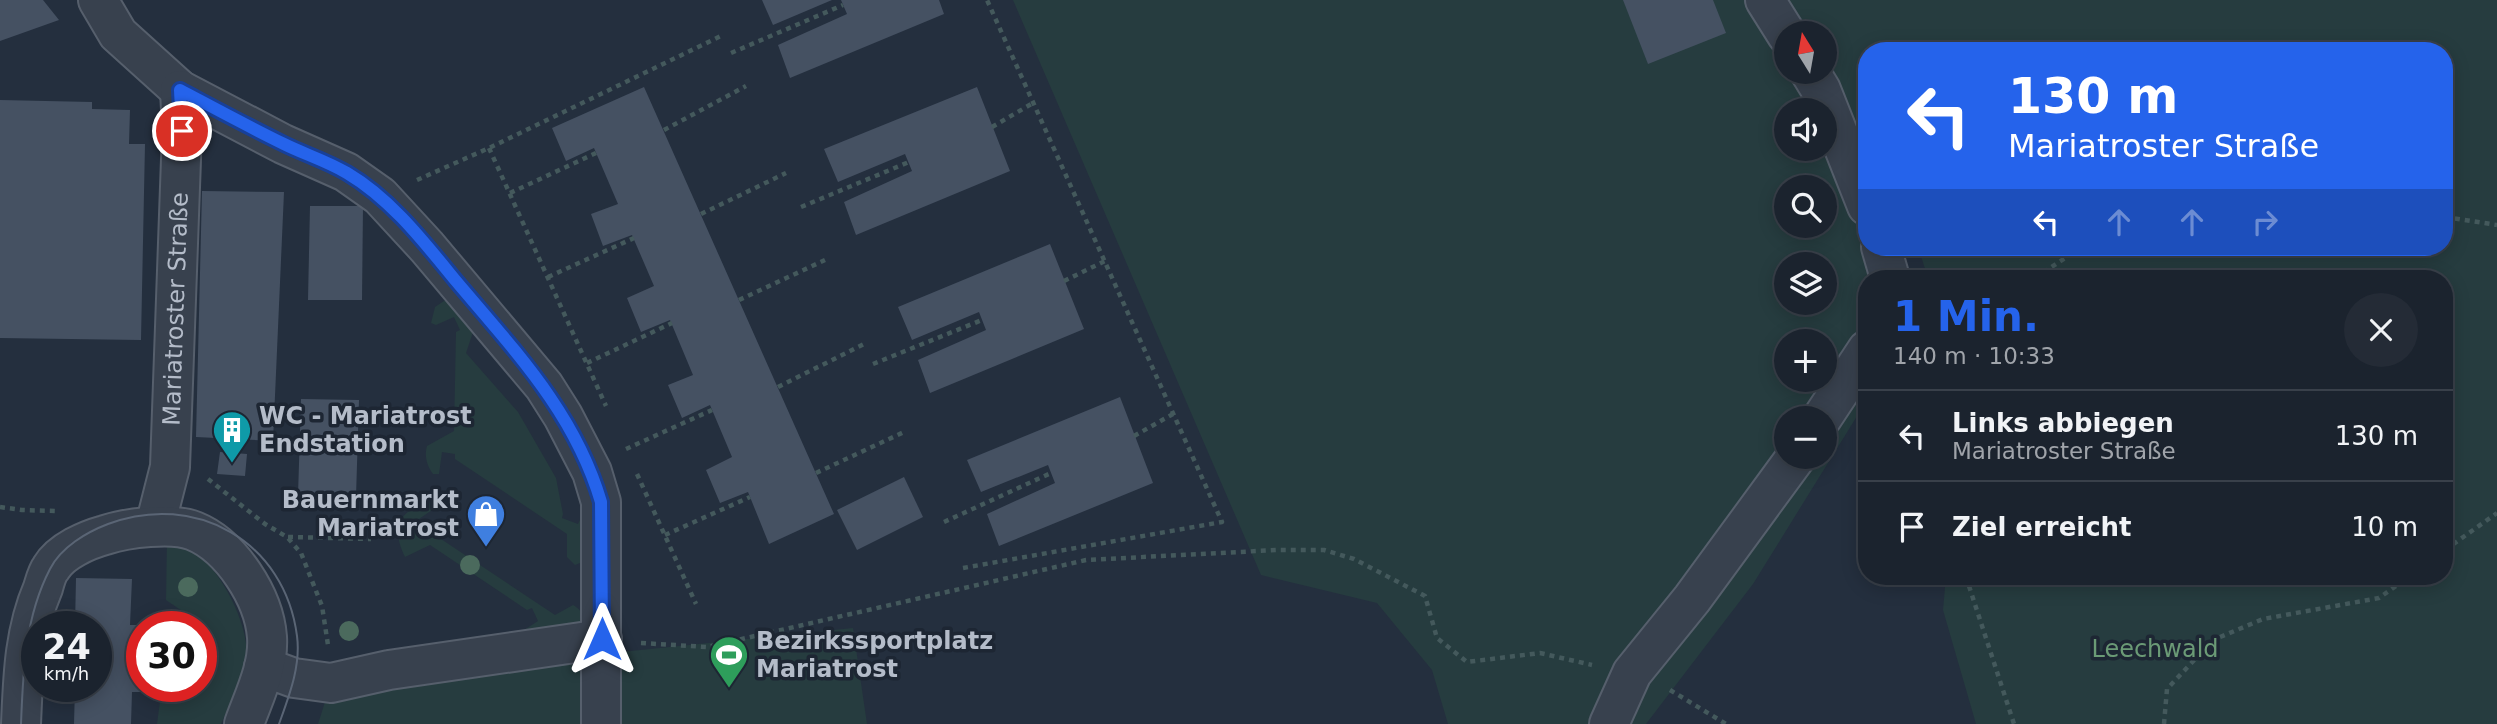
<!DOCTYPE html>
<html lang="de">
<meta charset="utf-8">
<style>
body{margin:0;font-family:"DejaVu Sans",sans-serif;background:#242b36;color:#f1f3f6;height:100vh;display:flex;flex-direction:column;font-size:26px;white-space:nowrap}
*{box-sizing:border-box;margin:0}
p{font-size:23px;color:#a0a4aa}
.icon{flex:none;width:38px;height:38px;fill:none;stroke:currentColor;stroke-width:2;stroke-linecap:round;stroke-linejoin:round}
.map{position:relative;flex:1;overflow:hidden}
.details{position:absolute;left:1858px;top:270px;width:595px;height:315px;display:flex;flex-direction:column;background:#1b232e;border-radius:28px;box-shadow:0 4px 18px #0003,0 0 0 2px #39404a}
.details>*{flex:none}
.banner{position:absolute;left:1858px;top:42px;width:595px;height:214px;border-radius:28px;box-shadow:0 4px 18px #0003,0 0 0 2px #39404a;background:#2563eb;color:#fff;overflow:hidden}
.needle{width:46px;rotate:349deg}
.buttons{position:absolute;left:1774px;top:21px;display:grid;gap:14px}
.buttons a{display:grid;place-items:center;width:63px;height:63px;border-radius:50%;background:#1b232e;box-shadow:0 4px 18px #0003,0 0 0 2px #39404a;font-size:35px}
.speed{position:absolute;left:21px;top:611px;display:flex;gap:14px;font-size:35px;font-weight:700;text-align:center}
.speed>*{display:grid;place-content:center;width:91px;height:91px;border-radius:50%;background:#1b232e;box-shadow:0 4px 18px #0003,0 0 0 2px #39404a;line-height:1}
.speed small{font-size:18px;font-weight:400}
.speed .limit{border:10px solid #d22;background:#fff;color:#111}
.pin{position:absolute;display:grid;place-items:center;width:60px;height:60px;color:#fff;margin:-30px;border:4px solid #fff;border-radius:50%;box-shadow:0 2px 7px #0007}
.me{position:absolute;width:77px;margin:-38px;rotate:0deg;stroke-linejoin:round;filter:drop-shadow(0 0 5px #0008)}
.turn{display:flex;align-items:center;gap:24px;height:147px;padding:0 35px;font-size:32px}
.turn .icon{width:91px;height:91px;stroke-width:2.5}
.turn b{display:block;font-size:49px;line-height:60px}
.lanes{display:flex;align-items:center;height:66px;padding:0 35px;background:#0003;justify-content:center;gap:35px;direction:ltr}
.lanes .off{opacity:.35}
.round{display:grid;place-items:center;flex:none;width:74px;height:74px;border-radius:37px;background:#242b36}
.overview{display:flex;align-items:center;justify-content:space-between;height:119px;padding:0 35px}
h1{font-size:42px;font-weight:600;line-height:52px;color:#2563eb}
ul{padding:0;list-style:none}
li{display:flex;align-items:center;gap:21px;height:91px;padding:0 35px;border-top:2px solid #39404a}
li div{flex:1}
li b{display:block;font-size:26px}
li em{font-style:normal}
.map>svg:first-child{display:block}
</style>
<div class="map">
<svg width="2497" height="724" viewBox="0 0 2497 724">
<rect width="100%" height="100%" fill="#242f3e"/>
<g fill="#263c3f" fill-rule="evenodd">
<path d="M 1013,0 L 2497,0 L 2497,724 L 1976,724 L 1943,610 L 1946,576 L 2445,576 L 2445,278 L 1928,278 L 1918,247 L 2445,247 L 2445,51 L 1867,51 L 1867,247 L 1874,278 L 1867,278 L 1867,307 L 1860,338 L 1867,400 L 1753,584 L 1646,724 L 1448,724 L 1432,670 L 1377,603 L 1261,575 ZM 1787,33 L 1825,33 L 1825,72 L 1787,72 ZM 1787,110 L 1825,110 L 1825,149 L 1787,149 ZM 1787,187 L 1825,187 L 1825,226 L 1787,226 ZM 1787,264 L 1825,264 L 1825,303 L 1787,303 ZM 1787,341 L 1825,341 L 1825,380 L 1787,380 ZM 1787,418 L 1825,418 L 1825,457 L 1787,457 Z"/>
<path d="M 444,301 L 450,301 L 475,326 L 466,353 L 518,412 L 556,478 L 563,514 L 562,518 L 578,524 L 587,506 L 585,561 L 575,565 L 567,557 L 567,534 L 455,459 L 455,454 L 442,452 L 439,474 L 433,474 C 427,466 424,456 427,446 L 454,431 L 456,332 L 460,330 L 454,317 L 436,325 L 431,323 L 435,307 Z"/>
<path d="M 429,503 L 435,505 L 435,508 L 419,519 L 425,532 L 429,531 L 555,615 L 573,605 C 583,611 585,617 578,626 L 521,632 L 538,621 L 532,608 L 527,610 L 430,545 L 405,557 C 391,528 397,511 429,503 Z"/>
<path d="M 167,539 C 178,544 192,549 201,557 C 225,578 252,631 246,664 C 242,684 229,705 221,724 L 157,724 L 162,686 L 201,686 L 201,626 L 192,626 L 188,615 L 166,600 Z"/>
<polygon points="853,628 867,724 590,724 602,654"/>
<polygon points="589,656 587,724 318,724 331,683"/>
</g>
<g fill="#455162">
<polygon points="0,0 43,0 59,20 0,41"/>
<polygon points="762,0 832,0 773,25"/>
<polygon points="841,0 939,0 944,14 790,78 778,45 847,14"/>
<polygon points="1623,0 1713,0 1726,33 1648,64"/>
<polygon points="644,87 834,514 769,544 748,492 720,503 706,470 732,457 710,405 682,418 668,385 693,375 670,320 641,332 627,298 654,286 632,235 603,246 591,214 618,204 594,148 566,161 552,128"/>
<polygon points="977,87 1010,171 856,235 844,202 912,171 905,154 838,182 824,149"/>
<polygon points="0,100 92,102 92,109 130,110 129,144 145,144 141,340 0,338"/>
<polygon points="202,191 284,192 273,441 196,437"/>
<polygon points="310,206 363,206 362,300 308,300"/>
<polygon points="1050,244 1084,329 930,393 918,360 986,330 979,312 912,340 898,307"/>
<polygon points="1120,397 1153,483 999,546 987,514 1055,483 1048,465 981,492 967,460"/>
<polygon points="301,399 359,400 356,497 298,496"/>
<polygon points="220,452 247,454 245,476 217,474"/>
<polygon points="904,477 923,517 857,550 837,510"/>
<polygon points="76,578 132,579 130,625 142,625 140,692 132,692 131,724 74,724 75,686 96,686 96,626 75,626"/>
</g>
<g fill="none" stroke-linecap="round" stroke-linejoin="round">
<g stroke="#565f6c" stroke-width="42">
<g id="minor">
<polyline points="98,0 118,34 180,90 283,144 346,172 380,196 427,247 544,386 563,416 592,472 601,502 601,724"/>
<polyline points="1765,0 1787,35"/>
<polyline points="1810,72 1821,90 1867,206"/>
<polyline points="1881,247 1890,278"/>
<polyline points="1822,418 1867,350"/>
<path id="s1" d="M 155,526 L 170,467 L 182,131 L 180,90"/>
<polyline points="264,667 294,678 331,683 389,670 602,639"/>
<path d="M 21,724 C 23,677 24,632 43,588 C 45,581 47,573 51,568 C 61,551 87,540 105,535 C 126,528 173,522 194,531 C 231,546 264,597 267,637 C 269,667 254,696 244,724"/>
<polyline points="1609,724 1632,673 1692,599 1796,457"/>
</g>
</g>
<g stroke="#44595c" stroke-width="4.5" stroke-dasharray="5 5" stroke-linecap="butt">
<polyline points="731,53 843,5"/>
<polyline points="992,127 1033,103"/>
<polyline points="664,130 746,86"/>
<polyline points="489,148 606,406"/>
<polyline points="417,180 489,148 723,35"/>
<polyline points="510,193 596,153"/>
<polyline points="801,207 909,162"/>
<polyline points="701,214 786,173"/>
<polyline points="2445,217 2497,225"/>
<polyline points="548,277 634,238"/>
<polyline points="2035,278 2082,247"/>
<polyline points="1064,281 1105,261"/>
<polyline points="739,300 825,260"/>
<polyline points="587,363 672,323"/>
<polyline points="873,364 982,320"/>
<polyline points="778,387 864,344"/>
<polyline points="1134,436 1173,414"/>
<polyline points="626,449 712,410"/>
<polyline points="816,473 904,432"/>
<polyline points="637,474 696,604"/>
<polyline points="208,479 265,524 287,537 301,553 322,606 328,645"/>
<polyline points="0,507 22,510 55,511"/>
<polyline points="944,522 1051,473"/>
<polyline points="665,535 750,497"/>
<polyline points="288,537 371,539"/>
<polyline points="2445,550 2497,513"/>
<polyline points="963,568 1222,522 987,0"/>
<polyline points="1968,576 1969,586 2014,724"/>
<polyline points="641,643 707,647 1086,560 1277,550 1324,550 1354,559 1425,596 1437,638 1467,662 1540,653 1592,665"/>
<polyline points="1670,690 1726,724"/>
<polyline points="2164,724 2167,689 2213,640 2263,619 2379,598 2410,576"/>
</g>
<use href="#minor" stroke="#38414e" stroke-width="38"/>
<path stroke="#5a6575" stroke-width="2" d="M 21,724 C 23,670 25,617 50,569 C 61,547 87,532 108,524 C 196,491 285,542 297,636 C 301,666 289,696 279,724"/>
</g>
<g fill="#4b6a5d">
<circle cx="470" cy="565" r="10"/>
<circle cx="188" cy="587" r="10"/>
<circle cx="349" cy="631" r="10"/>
</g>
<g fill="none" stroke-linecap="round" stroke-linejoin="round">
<g stroke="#184099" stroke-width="18">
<path id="route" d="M 182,131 L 180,90 C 214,108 249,127 284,144 C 304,154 327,161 347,173 C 391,199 424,242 456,281 C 515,351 575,413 601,502 L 602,639"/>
</g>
<use href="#route" stroke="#2563eb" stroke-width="12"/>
</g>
<defs>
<g id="building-pin" transform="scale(2.0125)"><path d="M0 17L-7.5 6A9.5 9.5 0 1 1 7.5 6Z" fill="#0f9aa8" stroke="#1d2633"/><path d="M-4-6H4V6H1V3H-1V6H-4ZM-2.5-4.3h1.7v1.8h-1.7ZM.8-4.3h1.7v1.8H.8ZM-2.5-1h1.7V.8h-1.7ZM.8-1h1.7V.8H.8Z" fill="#fff"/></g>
<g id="shop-pin" transform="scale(2.0125)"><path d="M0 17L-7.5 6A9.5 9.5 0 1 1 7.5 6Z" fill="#3f7fe0" stroke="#1d2633"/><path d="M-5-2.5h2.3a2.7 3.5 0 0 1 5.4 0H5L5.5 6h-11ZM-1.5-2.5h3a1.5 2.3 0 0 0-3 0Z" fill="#fff"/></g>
<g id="stadium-pin" transform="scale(2.0125)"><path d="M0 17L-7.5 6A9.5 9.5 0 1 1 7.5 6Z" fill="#2e9e5b" stroke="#1d2633"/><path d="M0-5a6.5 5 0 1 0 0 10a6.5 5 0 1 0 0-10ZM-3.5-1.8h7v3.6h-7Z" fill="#fff"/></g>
</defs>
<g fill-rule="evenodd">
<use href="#building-pin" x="232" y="430"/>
<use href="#shop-pin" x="486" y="514"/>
<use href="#stadium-pin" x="729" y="655"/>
</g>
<g text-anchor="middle" stroke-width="7" stroke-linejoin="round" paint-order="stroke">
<g font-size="24" fill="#b4bcc9" stroke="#1d2633">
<text dy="8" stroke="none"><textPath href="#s1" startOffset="219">Mariatroster Straße</textPath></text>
</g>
<g font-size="24" font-weight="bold" fill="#b4bcc9" stroke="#1d2633" text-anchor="start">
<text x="259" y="424">WC - Mariatrost<tspan x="259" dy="28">Endstation</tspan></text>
<text x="459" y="508" text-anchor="end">Bauernmarkt<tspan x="459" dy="28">Mariatrost</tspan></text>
<text x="756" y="649">Bezirkssportplatz<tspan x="756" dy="28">Mariatrost</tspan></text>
</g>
<g font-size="24" fill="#6b9a76" stroke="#1d2633">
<text x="2155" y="657">Leechwald</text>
</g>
</g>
</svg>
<div class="buttons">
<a><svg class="needle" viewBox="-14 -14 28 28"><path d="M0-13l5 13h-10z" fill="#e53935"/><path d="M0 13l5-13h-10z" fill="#a0a4aa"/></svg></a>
<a><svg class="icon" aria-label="sound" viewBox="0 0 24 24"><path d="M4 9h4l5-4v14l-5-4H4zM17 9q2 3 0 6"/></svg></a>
<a><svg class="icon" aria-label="search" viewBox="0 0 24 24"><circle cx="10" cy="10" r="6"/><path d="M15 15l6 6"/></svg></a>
<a><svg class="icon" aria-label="layers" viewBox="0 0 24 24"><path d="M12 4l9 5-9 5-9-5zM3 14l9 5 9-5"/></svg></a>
<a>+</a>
<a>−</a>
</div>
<div class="speed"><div>24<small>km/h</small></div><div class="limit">30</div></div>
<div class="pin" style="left:182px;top:131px;background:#d93025"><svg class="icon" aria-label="arrive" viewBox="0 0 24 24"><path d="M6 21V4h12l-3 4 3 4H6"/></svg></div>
<svg class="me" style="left:602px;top:639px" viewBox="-20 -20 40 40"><path d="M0-17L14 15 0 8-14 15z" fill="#2563eb" stroke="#fff" stroke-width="4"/></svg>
<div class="banner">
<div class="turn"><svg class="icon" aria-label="left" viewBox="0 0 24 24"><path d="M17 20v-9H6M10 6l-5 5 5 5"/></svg><div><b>130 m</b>Mariatroster Straße</div></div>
<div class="lanes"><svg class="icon" aria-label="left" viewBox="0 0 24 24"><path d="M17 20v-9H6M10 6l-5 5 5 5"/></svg><svg class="icon off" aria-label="ahead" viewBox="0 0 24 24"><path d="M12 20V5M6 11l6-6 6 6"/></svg><svg class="icon off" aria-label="ahead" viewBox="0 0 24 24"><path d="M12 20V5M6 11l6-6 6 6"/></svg><svg class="icon off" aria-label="right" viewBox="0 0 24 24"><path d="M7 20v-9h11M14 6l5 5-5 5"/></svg></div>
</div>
<section class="details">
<div class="overview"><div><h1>1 Min.</h1><p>140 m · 10:33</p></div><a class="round"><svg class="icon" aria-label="close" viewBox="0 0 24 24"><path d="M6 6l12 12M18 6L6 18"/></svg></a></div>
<ul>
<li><svg class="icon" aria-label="left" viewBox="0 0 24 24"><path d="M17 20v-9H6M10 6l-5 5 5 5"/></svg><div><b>Links abbiegen</b><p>Mariatroster Straße</p></div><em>130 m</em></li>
<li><svg class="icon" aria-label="arrive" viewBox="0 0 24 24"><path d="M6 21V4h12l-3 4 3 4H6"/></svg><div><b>Ziel erreicht</b></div><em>10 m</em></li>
</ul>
</section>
</div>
